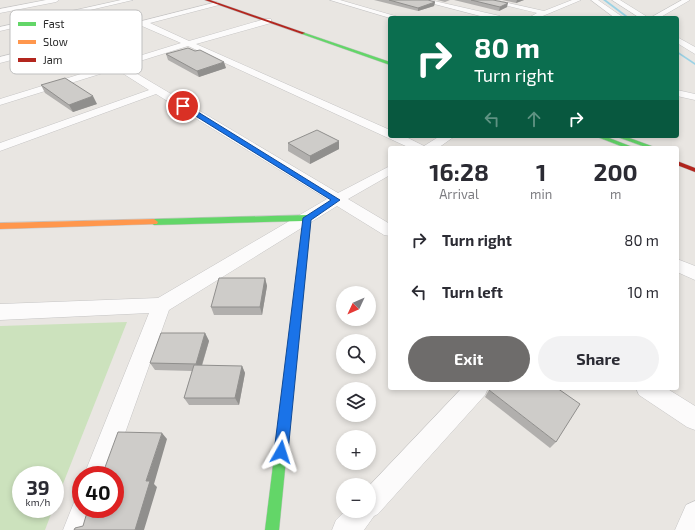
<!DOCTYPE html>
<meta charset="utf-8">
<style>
body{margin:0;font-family:"Exo 2",sans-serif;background:#f2f2f3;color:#2b2b33;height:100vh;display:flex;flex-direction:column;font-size:15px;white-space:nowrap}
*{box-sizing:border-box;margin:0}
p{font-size:13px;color:#7c7c81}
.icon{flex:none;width:22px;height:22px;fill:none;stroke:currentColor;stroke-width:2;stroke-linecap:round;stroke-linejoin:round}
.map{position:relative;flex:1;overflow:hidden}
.details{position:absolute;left:388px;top:146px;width:291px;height:244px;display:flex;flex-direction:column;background:#fff;border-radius:4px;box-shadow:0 2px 6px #0003}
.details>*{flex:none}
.hud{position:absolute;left:388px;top:16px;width:291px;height:122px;border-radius:4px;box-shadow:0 2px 6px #0003;background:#0b6e4f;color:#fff;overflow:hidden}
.needle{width:26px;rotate:226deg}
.controls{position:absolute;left:336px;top:286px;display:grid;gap:8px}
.controls a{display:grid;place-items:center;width:40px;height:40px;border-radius:50%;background:#fff;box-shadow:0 2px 6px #0003;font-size:20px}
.speed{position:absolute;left:12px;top:466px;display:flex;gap:8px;font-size:20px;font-weight:700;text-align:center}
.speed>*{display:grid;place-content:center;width:52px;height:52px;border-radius:50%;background:#fff;box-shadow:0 2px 6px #0003;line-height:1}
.speed small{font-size:10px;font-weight:400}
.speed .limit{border:6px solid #d22;background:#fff;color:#111}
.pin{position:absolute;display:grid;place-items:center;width:34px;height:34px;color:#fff;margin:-17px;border:2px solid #fff;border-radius:50%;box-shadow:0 1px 4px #0007}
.me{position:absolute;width:44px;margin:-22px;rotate:6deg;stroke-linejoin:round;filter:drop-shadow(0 0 3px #0008)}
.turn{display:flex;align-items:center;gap:14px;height:84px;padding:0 20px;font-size:18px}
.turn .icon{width:52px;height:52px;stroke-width:2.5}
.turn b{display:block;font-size:28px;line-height:34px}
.lanes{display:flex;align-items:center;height:38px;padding:0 20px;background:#0003;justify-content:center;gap:20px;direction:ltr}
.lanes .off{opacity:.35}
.eta{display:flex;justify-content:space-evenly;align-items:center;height:68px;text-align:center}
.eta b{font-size:24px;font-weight:700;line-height:28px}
.action{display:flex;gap:8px;margin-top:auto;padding:8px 20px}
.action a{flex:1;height:46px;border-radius:24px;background:#6e6c6b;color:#fff;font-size:16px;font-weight:700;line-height:46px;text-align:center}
.action a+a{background:#f2f2f3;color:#2b2b33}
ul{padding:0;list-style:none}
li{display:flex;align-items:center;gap:12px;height:52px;padding:0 20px}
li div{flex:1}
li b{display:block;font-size:15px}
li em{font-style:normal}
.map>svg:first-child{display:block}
</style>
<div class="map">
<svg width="695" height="530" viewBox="0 0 695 530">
<rect width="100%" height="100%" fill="#e9e6e2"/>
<polygon fill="#cce2bd" points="127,322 55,504 55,475 21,475 21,509 53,509 45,530 0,530 0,326"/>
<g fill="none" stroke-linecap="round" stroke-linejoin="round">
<g fill="#9bd2e5" fill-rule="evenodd">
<polygon points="603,0 606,0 630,18 627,18"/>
<polygon points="677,51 695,63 695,65 677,53"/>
</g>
<g stroke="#c5c4c4" stroke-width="1">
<g id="street">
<polygon points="46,0 59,0 56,2 0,13 0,9"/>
<polygon points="121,0 133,0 0,31 0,27"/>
<polygon points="330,0 340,0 402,18 390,18"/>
<polygon points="419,0 430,0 500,16 501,18 488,18"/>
<polygon points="483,0 495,0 544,11 572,0 581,0 538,18 530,17 537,13"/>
<polygon points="591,0 598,0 624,18 615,18"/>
<polygon points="612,0 620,0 649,18 640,18"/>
<polygon points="682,0 690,0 659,18 650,18"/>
<polygon points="217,2 219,3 219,5 150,23 189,41 265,19 271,19 271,23 196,44 390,130 390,136 404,136 424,146 440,136 455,136 438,148 410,148 188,46 124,66 338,193 390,166 390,175 348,199 390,224 390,236 384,235 337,206 169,310 110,475 84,475 149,313 0,320 0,304 158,298 327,199 156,94 0,151 0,143 149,90 116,69 0,105 0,99 181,43 142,26 0,63 0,57"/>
<polygon points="677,37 695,47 695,54 677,43"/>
<polygon points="677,90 695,94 695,100 677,96"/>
<polygon points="677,259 695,266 695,280 677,272"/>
<polygon points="462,388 488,388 485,395 378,514 374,516 364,530 332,530 336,520 345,511 369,511 369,486"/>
<polygon points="636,388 666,388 695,406 695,430 687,427 639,395"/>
<polygon points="81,497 81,509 97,509 91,530 63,530 75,500"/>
<polygon points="695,501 695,530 675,530 686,505"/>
</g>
</g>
<g stroke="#c5c4c4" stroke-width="1">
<g id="fast">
<polygon points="302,32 390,62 390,65 302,34"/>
<polygon points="595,136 604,136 635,148 626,148"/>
<polygon points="615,136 624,136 657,148 648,148"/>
<polygon points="307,215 311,218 298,345 297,348 293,350 289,348 288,345 303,221 154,225 150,222 154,219"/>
<polygon points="281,443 286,444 287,449 279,530 265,530 275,449 276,444"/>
</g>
</g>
<g stroke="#c5c4c4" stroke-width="1">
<polygon id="slow" points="154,219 158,222 157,224 0,229 0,223"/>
</g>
<g stroke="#c5c4c4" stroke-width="1">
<g id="jam">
<polygon points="205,0 210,0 305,33 302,34"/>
<polygon points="677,161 695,168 695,172 677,165"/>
<polygon points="293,340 297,342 298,345 287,449 286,454 281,455 276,454 275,449 288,345 289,342"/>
</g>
</g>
<use href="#street" fill="#fcfbfb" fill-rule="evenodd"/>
<use href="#fast" fill="#63d668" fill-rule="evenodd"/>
<use href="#slow" fill="#ff974d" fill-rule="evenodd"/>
<use href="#jam" fill="#b3261e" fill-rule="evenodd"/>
</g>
<g fill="#b1afad">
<polygon points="374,0 428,0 435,2 434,6 418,11"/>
<polygon points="437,0 450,0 445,2"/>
<polygon points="454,0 493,0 507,7 499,11"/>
<polygon points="502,0 524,0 516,3"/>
<polygon points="166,54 226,68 199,77 168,60"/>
<polygon points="41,85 97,104 73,112 45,93"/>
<polygon points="288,143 339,149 310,164 288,151"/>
<polygon points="265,278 267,286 262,315 214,315 211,307"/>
<polygon points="205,333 209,341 202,366 242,366 245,373 239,405 189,405 184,398 192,371 155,370 150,363"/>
<polygon points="489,390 556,442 550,448 485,397"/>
</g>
<g fill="#908f8d">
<polygon points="517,0 524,0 516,3"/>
<polygon points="435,2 434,6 418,11 418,8"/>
<polygon points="508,3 507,7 499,11 500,7"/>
<polygon points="224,62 226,68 199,77 197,71"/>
<polygon points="93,96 97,104 73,112 69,105"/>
<polygon points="339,141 339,149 310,164 310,156"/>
<polygon points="265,278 267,286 262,315 260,307"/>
<polygon points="205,333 209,341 200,371 196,364"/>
<polygon points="242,366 245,373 239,405 235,398"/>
<polygon points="162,433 167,439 154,484 157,487 144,530 135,530 146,481"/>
</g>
<g fill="#ceccc9" stroke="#908f8d">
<polygon points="389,0 428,0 435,2 418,8"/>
<polygon points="471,0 493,0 508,3 500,7"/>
<polygon points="188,48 195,51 200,50 224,62 197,71 166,54"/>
<polygon points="65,78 93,96 69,105 41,85"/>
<polygon points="317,130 339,141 310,156 288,143"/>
<polygon points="219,278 265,278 260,307 211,307"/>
<polygon points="161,333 205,333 196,364 150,363"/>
<polygon points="194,365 242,366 235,398 184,398"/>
<polygon points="491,388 557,388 580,404 556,442 489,390"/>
<polygon points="118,432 162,433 146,481 150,481 135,530 74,530 75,528 83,526 88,509 115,509 115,475 94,475 95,471 104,470"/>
</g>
<polygon fill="#1a73e8" stroke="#114b97" points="181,104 185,104 340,200 311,220 288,452 286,457 281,459 276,457 274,452 303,218 331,200 181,107"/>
<rect x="10" y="10" width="132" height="64" rx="6" fill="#fff" stroke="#bfbfbf" stroke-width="1"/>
<rect x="18" y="22" width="18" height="4" fill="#63d668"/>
<rect x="18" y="40" width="18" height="4" fill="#ff974d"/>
<rect x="18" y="58" width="18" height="4" fill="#b3261e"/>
<g font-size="11" fill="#2b2b2b">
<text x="43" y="28">Fast</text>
<text x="43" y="46">Slow</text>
<text x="43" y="64">Jam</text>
</g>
</svg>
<div class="controls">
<a><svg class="needle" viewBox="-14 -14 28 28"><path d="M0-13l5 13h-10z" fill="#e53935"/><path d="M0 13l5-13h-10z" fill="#7c7c81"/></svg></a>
<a><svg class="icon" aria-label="search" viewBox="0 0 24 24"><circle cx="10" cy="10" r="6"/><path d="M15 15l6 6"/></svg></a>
<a><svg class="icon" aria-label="layers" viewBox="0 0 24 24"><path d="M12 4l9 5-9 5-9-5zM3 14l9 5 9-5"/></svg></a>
<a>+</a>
<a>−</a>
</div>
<div class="speed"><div>39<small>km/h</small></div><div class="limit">40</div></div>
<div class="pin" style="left:183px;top:106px;background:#d93025"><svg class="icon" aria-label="arrive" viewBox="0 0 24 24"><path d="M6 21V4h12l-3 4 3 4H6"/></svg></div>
<svg class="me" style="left:281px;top:452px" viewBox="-20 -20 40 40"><path d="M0-17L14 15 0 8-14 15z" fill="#1a73e8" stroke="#fff" stroke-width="4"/></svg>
<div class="hud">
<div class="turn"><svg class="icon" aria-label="right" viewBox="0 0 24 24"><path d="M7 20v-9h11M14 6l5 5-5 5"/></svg><div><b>80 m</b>Turn right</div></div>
<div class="lanes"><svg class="icon off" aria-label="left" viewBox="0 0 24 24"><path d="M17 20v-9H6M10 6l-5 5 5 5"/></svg><svg class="icon off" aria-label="ahead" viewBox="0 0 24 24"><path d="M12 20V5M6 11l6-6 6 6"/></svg><svg class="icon" aria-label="right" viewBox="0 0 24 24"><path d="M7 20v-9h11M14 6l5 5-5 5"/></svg></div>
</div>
<section class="details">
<div class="eta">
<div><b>16:28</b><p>Arrival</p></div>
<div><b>1</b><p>min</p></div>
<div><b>200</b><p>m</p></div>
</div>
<ul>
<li><svg class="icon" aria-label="right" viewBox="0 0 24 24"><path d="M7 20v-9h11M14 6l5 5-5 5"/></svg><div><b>Turn right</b></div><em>80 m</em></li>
<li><svg class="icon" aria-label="left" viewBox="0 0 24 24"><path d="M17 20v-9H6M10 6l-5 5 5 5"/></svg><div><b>Turn left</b></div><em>10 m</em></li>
</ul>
<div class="action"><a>Exit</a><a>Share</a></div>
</section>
</div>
